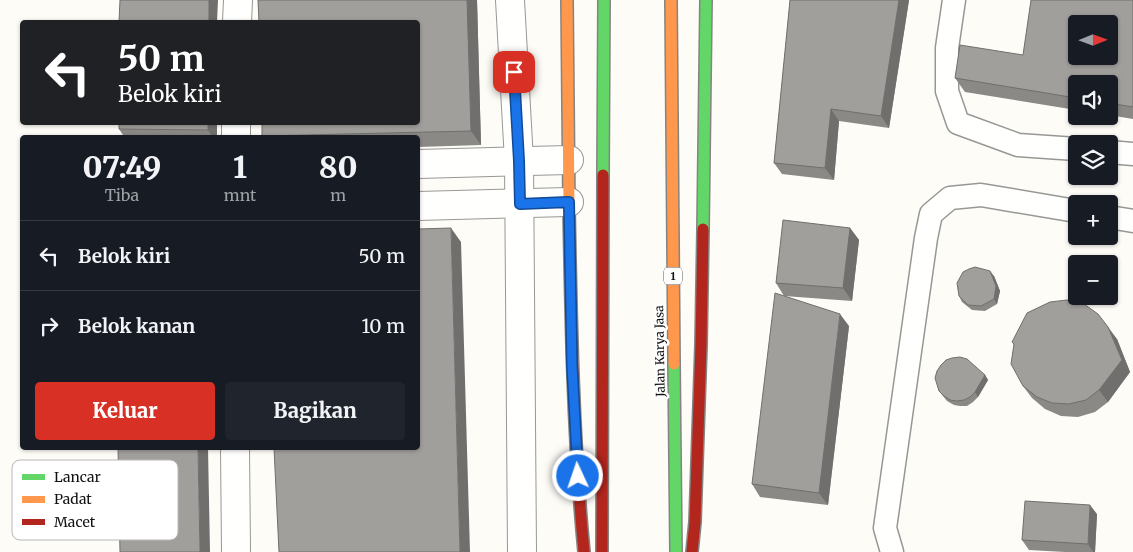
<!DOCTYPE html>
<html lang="id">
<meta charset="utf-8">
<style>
body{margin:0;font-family:Merriweather,serif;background:#20242c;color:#f1f3f6;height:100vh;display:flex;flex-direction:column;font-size:19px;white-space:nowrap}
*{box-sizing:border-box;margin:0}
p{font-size:16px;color:#9ea1a6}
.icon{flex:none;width:28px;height:28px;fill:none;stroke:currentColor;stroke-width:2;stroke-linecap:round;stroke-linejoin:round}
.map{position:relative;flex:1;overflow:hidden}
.drawer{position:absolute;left:20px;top:135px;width:400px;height:315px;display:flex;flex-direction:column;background:#171b24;border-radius:5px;box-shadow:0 1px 4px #0004}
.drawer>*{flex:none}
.top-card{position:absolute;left:20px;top:20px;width:400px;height:105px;border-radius:5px;box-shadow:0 1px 4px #0004;background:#202124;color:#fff;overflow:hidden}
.needle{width:32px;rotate:89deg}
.buttons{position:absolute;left:1068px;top:15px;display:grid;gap:10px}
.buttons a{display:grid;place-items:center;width:50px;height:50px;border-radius:5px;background:#171b24;box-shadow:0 1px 4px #0004;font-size:25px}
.pin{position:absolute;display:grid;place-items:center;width:42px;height:42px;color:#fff;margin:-21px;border-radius:10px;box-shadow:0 2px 8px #0006}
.me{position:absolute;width:55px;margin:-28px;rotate:357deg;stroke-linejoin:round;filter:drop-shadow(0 0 4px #0008)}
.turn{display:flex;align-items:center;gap:18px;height:105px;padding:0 15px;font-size:22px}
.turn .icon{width:65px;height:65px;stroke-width:2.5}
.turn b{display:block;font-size:35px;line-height:42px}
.eta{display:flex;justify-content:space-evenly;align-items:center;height:85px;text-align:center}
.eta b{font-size:30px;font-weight:800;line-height:35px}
.button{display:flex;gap:10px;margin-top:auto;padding:10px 15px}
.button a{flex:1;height:58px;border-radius:5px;background:#d93025;color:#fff;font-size:20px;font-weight:800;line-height:58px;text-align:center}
.button a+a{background:#20242c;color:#f1f3f6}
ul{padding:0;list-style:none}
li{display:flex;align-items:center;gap:15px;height:70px;padding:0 15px;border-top:1px solid #363941}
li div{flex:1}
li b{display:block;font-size:19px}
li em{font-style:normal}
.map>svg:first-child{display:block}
</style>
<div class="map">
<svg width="1133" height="552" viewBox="0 0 1133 552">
<rect width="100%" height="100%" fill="#fdfcf7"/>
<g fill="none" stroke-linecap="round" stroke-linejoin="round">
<g stroke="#979795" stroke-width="25">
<g id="lane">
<polyline points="954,0 947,48 947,91 958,123 1018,145 1076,149"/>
<polyline points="1109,152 1133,154"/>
<polyline points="1109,217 1133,221"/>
<polyline points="892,552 885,528 926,238 931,214 950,198 981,195 1076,211"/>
</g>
</g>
<g stroke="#979795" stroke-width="30">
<g id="street">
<polyline points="510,0 519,161 522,552"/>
<polyline points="237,22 238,0"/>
<polyline points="236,138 236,122"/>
<polyline points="418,164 569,160"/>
<polyline points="418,206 569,202"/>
<polyline points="235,448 236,552"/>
</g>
</g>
<g stroke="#858482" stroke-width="14">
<g id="fast">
<polyline points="603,175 604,0"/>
<polyline points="703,229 706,0"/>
<polyline points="674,364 676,552"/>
</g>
</g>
<g stroke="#858482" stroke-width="14">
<g id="slow">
<polyline points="567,0 569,206"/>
<polyline points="671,0 674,364"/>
</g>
</g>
<g stroke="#858482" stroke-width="14">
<g id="jam">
<path d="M 569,206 C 571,322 573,437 584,552"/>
<polyline points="602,552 603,175"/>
<polyline points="692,552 695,522 701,345 703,229"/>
</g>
</g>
<use href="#lane" stroke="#fffffe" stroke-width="22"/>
<use href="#street" stroke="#fffffe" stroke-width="28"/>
<use href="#fast" stroke="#63d668" stroke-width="11"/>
<use href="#slow" stroke="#ff974d" stroke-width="11"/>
<use href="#jam" stroke="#b3261e" stroke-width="11"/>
</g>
<g fill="#8a8986">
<polygon points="477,0 481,145 418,147 418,138 263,138 262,136"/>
<polygon points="790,0 909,0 889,128 839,121 834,180 782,174 774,163"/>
<polygon points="1133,0 1133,119 1109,115 1109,84 1076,84 1076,110 965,92 955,78 1023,55"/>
<polygon points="217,122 217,138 125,138 119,129"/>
<polygon points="850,228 859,240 852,301 784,296 776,283"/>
<polygon points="994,276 1000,291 997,304 985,311 972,310 962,302 959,296"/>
<polygon points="849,326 828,505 760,497 752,484"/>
<polygon points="1117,339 1130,372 1108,402 1095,412 1078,417 1061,416 1045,409 1032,398 1023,386 1014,345 1012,342"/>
<polygon points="985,375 988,380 978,397 973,402 967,406 960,406 954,405 947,401 939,391"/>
<polygon points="1097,514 1095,552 1065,552 1029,550 1022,540"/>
</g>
<g fill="#716f6d">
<polygon points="209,0 218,0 217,22 209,22"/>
<polygon points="467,0 477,0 481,145 471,131"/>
<polygon points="899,0 909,0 889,128 881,116"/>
<polygon points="831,109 839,121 834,180 825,168"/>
<polygon points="208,122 217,122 217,138 213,138 208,130"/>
<polygon points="451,228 461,242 470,552 460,552"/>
<polygon points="850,228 859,240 852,301 843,288"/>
<polygon points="990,271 994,276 1000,291 997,304 994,299"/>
<polygon points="840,314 849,326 828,505 819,493"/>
<polygon points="1108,327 1117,339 1130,372 1108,402 1099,390"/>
<polygon points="985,375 988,380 978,397 975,392"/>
<polygon points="198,448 208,448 210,552 200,552"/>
<polygon points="1090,505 1097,514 1095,552 1093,552 1088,544"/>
</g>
<g fill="#a19f9c" stroke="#716f6d" fill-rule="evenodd">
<polygon points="120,0 209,0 209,22 119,22"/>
<polygon points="258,0 467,0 471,131 262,136 262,122 418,122 418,22 259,22"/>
<polygon points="790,0 899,0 881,116 831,109 825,168 774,163"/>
<path d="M 1031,0 L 1133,0 L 1133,107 L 1109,103 L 1109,84 L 1076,84 L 1076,98 L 955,78 L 960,45 L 1023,55 ZM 1076,24 L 1109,24 L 1109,56 L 1076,56 Z"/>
<polygon points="119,122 208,122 208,130 119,129"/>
<polygon points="783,220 850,228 843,288 776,283"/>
<polygon points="451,228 460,552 279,552 274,448 418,448 418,229"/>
<polygon points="975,267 990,271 996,286 994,299 981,306 968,305 959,296 957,283 963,272 969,269"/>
<polygon points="775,293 840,314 819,493 752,484"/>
<polygon points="1067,300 1084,304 1098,314 1108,327 1122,360 1099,390 1086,400 1069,404 1052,403 1037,397 1023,386 1011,364 1014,344 1012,342 1027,313 1050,302"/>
<polygon points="960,357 967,359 985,375 975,392 970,397 964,400 957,401 950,400 944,396 939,391 935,378 937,371 941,365 946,360 952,358"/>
<polygon points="118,448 198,448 200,552 120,552"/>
<polygon points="1025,501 1090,505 1088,544 1022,540"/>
</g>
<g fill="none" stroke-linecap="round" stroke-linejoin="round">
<g stroke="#114b97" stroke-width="12">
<polyline id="route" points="514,72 519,161 520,204 569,202 572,365 578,476"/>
</g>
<use href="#route" stroke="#1a73e8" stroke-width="9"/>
</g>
<g text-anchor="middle" stroke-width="5" stroke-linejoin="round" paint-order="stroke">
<rect fill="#fff" stroke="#585858" stroke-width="1" x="664" y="267.5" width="18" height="17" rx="4"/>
<g font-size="11" font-weight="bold" fill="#111">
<text x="673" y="280">1</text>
</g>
<g font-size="12" fill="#111" stroke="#fff">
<text transform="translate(660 351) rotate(-91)" y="4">Jalan Karya Jasa</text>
</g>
</g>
<rect x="12" y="460" width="166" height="80" rx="8" fill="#fff" stroke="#b8b8b8" stroke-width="1"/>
<rect x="22" y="474" width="23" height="6" fill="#63d668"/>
<rect x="22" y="496" width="23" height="7" fill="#ff974d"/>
<rect x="22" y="519" width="23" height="6" fill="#b3261e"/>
<g font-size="14" fill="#111">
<text x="54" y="482">Lancar</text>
<text x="54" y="504">Padat</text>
<text x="54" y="527">Macet</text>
</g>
</svg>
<div class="buttons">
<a><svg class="needle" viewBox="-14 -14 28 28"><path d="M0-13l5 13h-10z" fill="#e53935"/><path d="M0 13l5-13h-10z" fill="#9ea1a6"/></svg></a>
<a><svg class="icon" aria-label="sound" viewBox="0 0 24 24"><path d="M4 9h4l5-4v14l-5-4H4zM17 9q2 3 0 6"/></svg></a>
<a><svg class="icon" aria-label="layers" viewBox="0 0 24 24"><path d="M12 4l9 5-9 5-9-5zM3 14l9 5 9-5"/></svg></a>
<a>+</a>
<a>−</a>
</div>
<div class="pin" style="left:514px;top:72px;background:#d93025"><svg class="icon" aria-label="arrive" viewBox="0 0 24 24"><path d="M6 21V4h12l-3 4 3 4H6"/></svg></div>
<svg class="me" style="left:578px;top:476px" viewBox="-20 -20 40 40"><circle r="17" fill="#1a73e8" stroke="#fff" stroke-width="3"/><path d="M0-11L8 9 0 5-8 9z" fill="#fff"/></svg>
<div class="top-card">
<div class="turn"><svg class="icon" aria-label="left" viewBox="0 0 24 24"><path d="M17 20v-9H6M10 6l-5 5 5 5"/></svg><div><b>50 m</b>Belok kiri</div></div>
</div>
<section class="drawer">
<div class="eta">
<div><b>07:49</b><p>Tiba</p></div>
<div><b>1</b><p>mnt</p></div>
<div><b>80</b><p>m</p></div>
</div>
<ul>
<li><svg class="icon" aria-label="left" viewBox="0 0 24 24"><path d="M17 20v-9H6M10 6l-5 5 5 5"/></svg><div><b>Belok kiri</b></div><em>50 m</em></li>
<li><svg class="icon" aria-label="right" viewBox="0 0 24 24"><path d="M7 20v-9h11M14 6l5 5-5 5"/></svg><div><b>Belok kanan</b></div><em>10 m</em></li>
</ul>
<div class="button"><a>Keluar</a><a>Bagikan</a></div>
</section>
</div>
